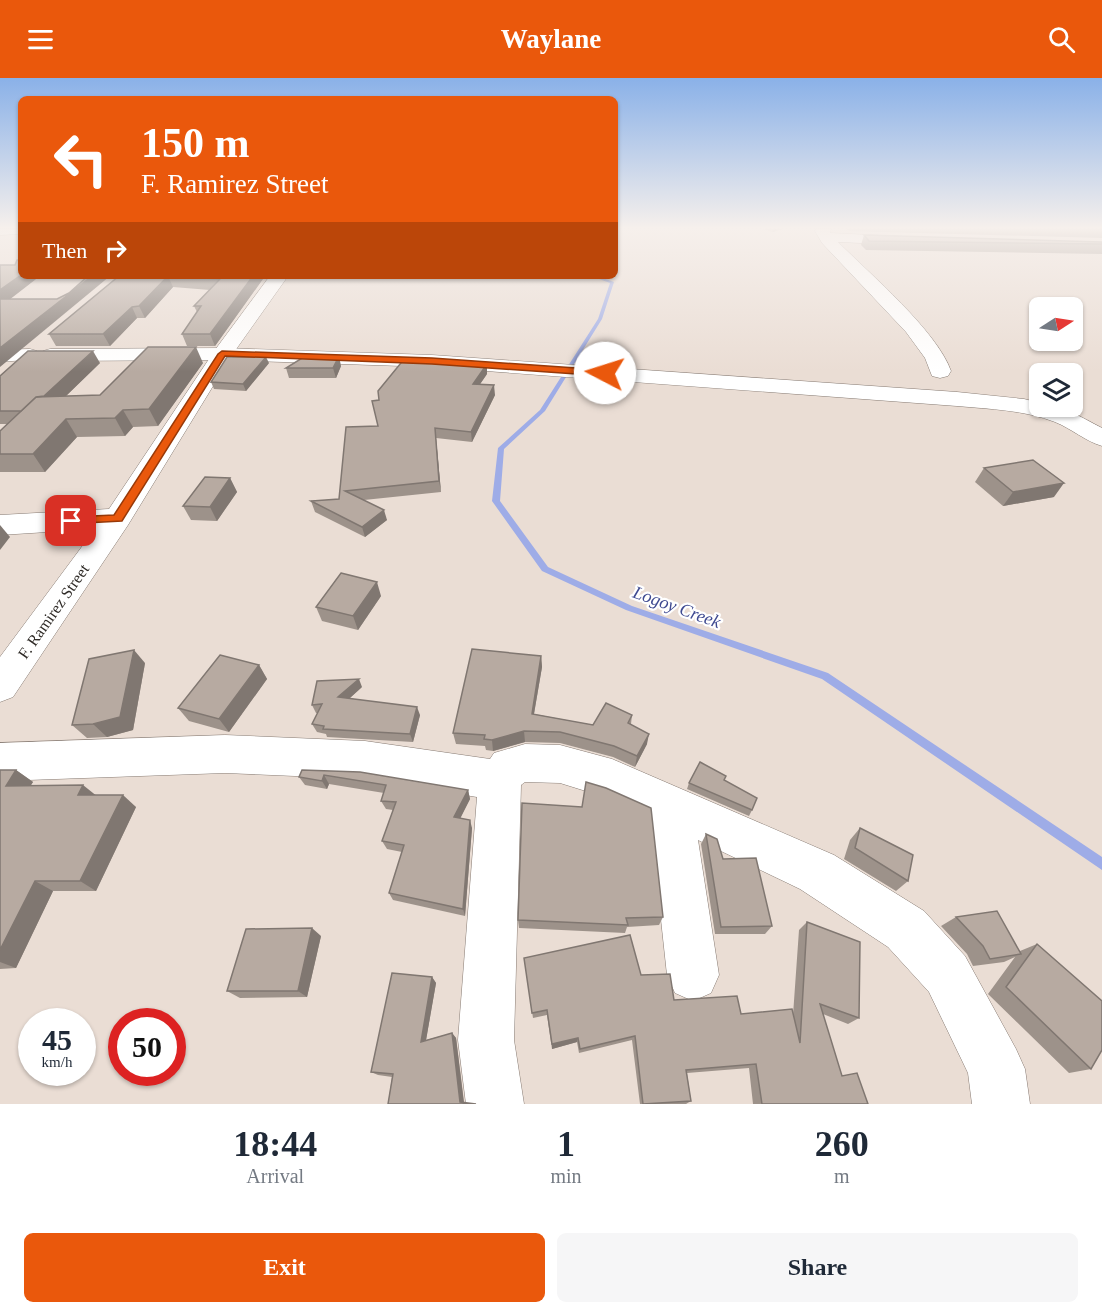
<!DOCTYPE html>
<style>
body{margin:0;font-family:Georgia,serif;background:#f6f6f7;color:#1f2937;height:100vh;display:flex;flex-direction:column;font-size:22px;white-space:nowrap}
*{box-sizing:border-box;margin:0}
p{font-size:20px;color:#747a83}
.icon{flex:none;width:33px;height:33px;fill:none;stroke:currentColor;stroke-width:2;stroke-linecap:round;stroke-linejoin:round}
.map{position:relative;height:1026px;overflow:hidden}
.side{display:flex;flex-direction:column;background:#fff;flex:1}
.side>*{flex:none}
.top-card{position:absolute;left:18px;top:18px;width:600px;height:183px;border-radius:9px;box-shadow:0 2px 4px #0004;background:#ea580c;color:#fff;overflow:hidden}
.needle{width:39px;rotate:78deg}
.controls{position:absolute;left:1029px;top:219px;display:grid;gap:12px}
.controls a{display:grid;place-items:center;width:54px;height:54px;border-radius:9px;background:#fff;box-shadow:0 2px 4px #0004;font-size:30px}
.speed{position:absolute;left:18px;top:930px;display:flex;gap:12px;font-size:30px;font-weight:700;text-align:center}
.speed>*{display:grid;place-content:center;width:78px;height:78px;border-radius:50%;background:#fff;box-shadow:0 2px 4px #0004;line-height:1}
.speed small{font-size:15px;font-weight:400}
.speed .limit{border:9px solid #d22;background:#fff;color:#111}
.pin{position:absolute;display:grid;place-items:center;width:51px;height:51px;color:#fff;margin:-26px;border-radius:12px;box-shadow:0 3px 9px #0006}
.me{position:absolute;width:66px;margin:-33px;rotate:275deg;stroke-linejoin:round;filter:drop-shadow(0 0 4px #0008)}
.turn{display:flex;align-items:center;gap:21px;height:126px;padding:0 24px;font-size:27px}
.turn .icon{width:78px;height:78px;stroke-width:2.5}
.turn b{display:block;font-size:42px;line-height:51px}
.then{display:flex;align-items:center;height:57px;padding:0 24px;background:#0003;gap:12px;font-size:22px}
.eta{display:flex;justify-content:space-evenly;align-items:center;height:102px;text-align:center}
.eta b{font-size:36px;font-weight:800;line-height:42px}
.cta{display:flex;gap:12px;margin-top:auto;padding:12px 24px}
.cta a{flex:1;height:69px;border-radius:9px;background:#ea580c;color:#fff;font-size:24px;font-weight:800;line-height:69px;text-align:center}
.cta a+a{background:#f6f6f7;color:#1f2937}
header{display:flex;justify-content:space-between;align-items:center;height:78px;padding:0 24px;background:#ea580c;color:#fff;font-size:27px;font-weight:800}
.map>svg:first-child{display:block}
</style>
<header><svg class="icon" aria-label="menu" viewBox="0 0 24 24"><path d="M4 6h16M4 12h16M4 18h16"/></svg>Waylane<svg class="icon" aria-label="search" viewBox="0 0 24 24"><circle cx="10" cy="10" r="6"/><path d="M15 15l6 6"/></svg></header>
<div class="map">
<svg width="1102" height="1026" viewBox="0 0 1102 1026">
<rect width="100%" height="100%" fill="#eaddd4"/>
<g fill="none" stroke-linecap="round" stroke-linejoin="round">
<polygon fill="#9eace7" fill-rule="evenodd" points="591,198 597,198 614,204 602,241 545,333 504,371 500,423 548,489 632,528 828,595 1102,779 1102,792 822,601 626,532 542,493 492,423 498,370 540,332 598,241 610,205"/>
<g stroke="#877b73" stroke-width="1">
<g id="minor">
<polygon points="0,151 21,151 21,156 0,157"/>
<path d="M 816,151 L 831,151 L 830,155 L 913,159 L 916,162 L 913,165 L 908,167 L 838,164 C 870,196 937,253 951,293 L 948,298 L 940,300 L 932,298 L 925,280 L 906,254 L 822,165 L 815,153 Z"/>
<polygon points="270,198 288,198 232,277 128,447 13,619 0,624 0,579 95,451 0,457 0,437 109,431 215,272"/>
<polygon points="30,271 37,273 41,277 37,281 0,284 0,272"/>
<polygon points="225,657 365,663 490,681 494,675 525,666 560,667 612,681 834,777 924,833 965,878 1016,971 1025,991 1030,1026 972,1026 968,995 929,914 888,869 800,811 698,762 719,897 711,915 693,923 675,915 667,897 650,740 605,719 560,705 525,704 521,707 514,962 524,1026 466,1026 458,962 477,719 365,701 225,695 0,703 0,665"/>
</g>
</g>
<g stroke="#877b73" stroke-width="1">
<path id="major" d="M 222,270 L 432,277 L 957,314 L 1024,321 L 1040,325 L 1040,328 C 1064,328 1081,339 1102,350 L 1102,368 C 1085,363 1072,351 1055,344 C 1025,332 989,331 957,328 L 432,289 L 222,282 L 50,283 L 43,281 L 39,277 L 43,273 L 50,271 Z"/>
</g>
<use href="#minor" fill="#fff" fill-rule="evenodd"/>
<use href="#major" fill="#fff" fill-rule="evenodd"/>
</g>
<g fill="#9d928a">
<polygon points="763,151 782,151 773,154"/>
<polygon points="847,151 1102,151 1102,160 849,153"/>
<polygon points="864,157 1102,164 1102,176 866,172 861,167"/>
<polygon points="119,198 265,198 215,268 187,268 182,256 197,234 194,228 210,212 173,209 145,240 137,240 110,268 56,268 49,256"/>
<polygon points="100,285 66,318 100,317 203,285 158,348 133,349 125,358 77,359 45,394 0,394 0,353 7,346 0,346 0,298"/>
<polygon points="269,285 246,313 214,311 211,304"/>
<polygon points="341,288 336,300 289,300 286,290"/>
<polygon points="487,296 480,306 495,317 472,364 436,360 441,414 364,422 387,442 365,459 315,434 311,423 339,421 378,348"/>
<polygon points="984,390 1054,419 1003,428 975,404"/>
<polygon points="230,400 237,414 217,443 191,442 183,428"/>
<polygon points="381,518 358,552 322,543 316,529"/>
<polygon points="541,578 542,589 534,636 593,647 632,637 631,646 647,666 635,689 613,679 560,665 525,664 493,673 486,672 485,668 456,666 453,655"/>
<polygon points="145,585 133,652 107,659 87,660 72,647"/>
<polygon points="259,587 267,601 229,654 189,643 178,630"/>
<polygon points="362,609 350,620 420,637 413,664 327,659 326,656 317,654 312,646 318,635 316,635 312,627"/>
<polygon points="0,692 16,692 33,704 31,707 96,717 136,729 96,813 53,813 16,890 0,891"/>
<polygon points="302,692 468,712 470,721 460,740 472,750 465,838 393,822 389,815 402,774 387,771 382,763 393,732 386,731 381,723 384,715 329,706 327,711 305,707 299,699"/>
<polygon points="724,702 752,732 749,738 687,711 689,705"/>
<polygon points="860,750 908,803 896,813 844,781 850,762"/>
<polygon points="706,756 723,781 772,848 765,856 715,856 701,766"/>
<polygon points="663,839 659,847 627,849 625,855 519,850 518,842"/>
<polygon points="956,839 1020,873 1037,866 1091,991 1069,995 988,916 1015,879 1004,884 973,888 967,876 941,848"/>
<polygon points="807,844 859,940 848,946 823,936 842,998 868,1026 753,1026 749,990 687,995 691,1023 686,1026 640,1026 632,962 579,975 577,964 552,971 547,937 533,940 524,880 641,897 674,922 741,936 793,937 799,852"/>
<polygon points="321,858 307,919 240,920 227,913"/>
<polygon points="432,899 436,905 426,962 452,955 456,960 464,1024 388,1026 392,999 378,997 371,994"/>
</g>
<g fill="#807771">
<polygon points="773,151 782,151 773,154"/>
<polygon points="21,197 21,198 40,198 0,229 0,212"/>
<polygon points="92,198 110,198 0,289 0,270"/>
<polygon points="168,198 173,209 145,240 139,228"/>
<polygon points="253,198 265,198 215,268 210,256"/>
<polygon points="132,229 137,240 110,268 103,256"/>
<polygon points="196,269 203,285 158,348 149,331"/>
<polygon points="93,273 100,285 37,346 28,333"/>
<polygon points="339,278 341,288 336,300 333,290"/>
<polygon points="266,279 269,285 246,313 243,306"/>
<polygon points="487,286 487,296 474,315 473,306"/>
<polygon points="494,307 495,317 472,364 471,354"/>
<polygon points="123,332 133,349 125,358 115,340"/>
<polygon points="66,341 77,359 45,394 33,376"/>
<polygon points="435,350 436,360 441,414 439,403"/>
<polygon points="230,400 237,414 217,443 210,429"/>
<polygon points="1064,405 1054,419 1003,428 1013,414"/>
<polygon points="384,432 387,442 365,459 362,449"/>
<polygon points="0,447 10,459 0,472"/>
<polygon points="377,504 381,518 358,552 353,538"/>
<polygon points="134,572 145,585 133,652 107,659 93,646"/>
<polygon points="541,578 542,589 532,647 532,636"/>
<polygon points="259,587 267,601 229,654 219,641"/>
<polygon points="359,601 362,609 342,627 338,619"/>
<polygon points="417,629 420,637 413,664 410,656"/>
<polygon points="524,653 525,664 493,673 492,662"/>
<polygon points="649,656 647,666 635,689 637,678"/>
<polygon points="16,692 33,704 23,719 6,708"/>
<polygon points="324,697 329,706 327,711 322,703"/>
<polygon points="83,707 98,719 78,717"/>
<polygon points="468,712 470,721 457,747 454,739"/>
<polygon points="123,717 136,729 96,813 80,803"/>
<polygon points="470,742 472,750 465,838 463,831"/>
<polygon points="35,803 53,813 16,890 0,884 0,872"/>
<polygon points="312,850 321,858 307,919 298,913"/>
<polygon points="432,899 436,905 425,968 421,964"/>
<polygon points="452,955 456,960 464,1026 460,1024"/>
<polygon points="578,960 577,964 552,971 552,966"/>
</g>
<g fill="#b7aaa1" stroke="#807771" stroke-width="1.5">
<polygon points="864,157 1102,164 1102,166 869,163"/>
<polygon points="17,182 21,182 21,197 0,212 0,187 15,187"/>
<polygon points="88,198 92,198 0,270 0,221 57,221 69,215"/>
<polygon points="119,198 253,198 210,256 182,256 201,228 194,228 220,201 168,198 139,228 132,229 103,256 49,256"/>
<polygon points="148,269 196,269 149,331 123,332 115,340 66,341 33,376 0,376 0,353 36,319 100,317"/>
<polygon points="28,273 93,273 44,318 36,319 21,333 0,333 0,298"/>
<polygon points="307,277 339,278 333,290 286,290"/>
<polygon points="227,279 266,279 243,306 211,304"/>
<polygon points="405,280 487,286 473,306 494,307 471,354 435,350 439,403 345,413 384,432 362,449 311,423 339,421 346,349 378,348 372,323 379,322 378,313"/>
<polygon points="1033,382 1064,405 1013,414 984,390"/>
<polygon points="205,399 230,400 210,429 183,428"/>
<polygon points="341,495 377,504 353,538 316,529"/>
<polygon points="472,571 541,578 532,636 593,647 606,625 632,637 628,645 649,656 637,678 614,668 560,654 524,653 492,662 484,661 485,657 453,655"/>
<polygon points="134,572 120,639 93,646 72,647 89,581"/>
<polygon points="220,577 259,587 219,641 178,630"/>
<polygon points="359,601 338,619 417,629 410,656 323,651 324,648 312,646 322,626 312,627 317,603"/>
<polygon points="700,684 726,698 724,702 757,720 752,732 689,705"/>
<polygon points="0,692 16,692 6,708 83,707 78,717 123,717 80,803 35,803 0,872"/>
<polygon points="302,692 360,694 468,712 454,739 470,742 463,831 389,815 404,767 382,763 396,724 381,723 386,707 324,697 322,703 299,699"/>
<polygon points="586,704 606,710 651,730 663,839 626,840 628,847 518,842 522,725 582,729"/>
<polygon points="860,750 913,777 908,803 855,770"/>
<polygon points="706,756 717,761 723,781 756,780 772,848 721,849"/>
<polygon points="997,833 1021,876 990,881 983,868 956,839"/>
<polygon points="807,844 860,864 859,940 820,926 842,998 857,995 868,1026 762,1026 756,986 686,992 691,1023 643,1026 635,958 580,971 578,960 552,966 547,932 532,935 524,880 630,857 641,897 670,896 674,922 737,918 741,936 792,931 800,965"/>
<polygon points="312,850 298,913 227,913 246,851"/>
<polygon points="1037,866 1102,923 1102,972 1091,991 1006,909"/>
<polygon points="392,895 432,899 421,964 452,955 460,1024 476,1026 388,1026 393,996 371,994"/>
</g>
<linearGradient id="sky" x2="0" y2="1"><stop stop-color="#8ab1e8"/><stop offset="0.51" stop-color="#f6f0ec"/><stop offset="1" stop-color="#f6f0ec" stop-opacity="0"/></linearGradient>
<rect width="1102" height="294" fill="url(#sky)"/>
<polygon fill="#ea580c" stroke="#983908" stroke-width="1.5" points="222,273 432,280 605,292 610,295 605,298 432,286 225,278 122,443 66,446 65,443 71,439 114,437 218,276"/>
<g text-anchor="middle" stroke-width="4.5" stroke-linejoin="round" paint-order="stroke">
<g font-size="16" fill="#302c28" stroke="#fff">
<text transform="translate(53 533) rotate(-55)" y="6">F. Ramirez Street</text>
</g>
<g font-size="18" font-style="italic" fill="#3f4a91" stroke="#fff">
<text transform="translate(677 529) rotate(20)" y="6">Logoy Creek</text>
</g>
</g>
</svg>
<div class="controls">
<a><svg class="needle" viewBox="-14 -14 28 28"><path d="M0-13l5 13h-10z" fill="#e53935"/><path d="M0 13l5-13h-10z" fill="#747a83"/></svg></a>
<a><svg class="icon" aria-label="layers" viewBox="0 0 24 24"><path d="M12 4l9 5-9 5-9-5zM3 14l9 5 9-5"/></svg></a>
</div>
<div class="speed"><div>45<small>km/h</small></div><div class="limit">50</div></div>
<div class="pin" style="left:71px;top:443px;background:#d93025"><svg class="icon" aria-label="arrive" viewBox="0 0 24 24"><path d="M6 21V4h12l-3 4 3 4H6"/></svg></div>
<svg class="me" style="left:605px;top:295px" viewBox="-20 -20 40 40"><circle r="19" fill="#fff"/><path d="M0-13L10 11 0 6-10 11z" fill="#ea580c"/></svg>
<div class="top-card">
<div class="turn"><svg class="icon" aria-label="left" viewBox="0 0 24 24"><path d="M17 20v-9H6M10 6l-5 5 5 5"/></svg><div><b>150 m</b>F. Ramirez Street</div></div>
<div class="then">Then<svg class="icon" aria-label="right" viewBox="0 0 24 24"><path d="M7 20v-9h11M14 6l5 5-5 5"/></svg></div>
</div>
</div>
<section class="side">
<div class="eta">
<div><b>18:44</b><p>Arrival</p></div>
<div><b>1</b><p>min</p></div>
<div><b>260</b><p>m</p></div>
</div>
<div class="cta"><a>Exit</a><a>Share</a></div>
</section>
